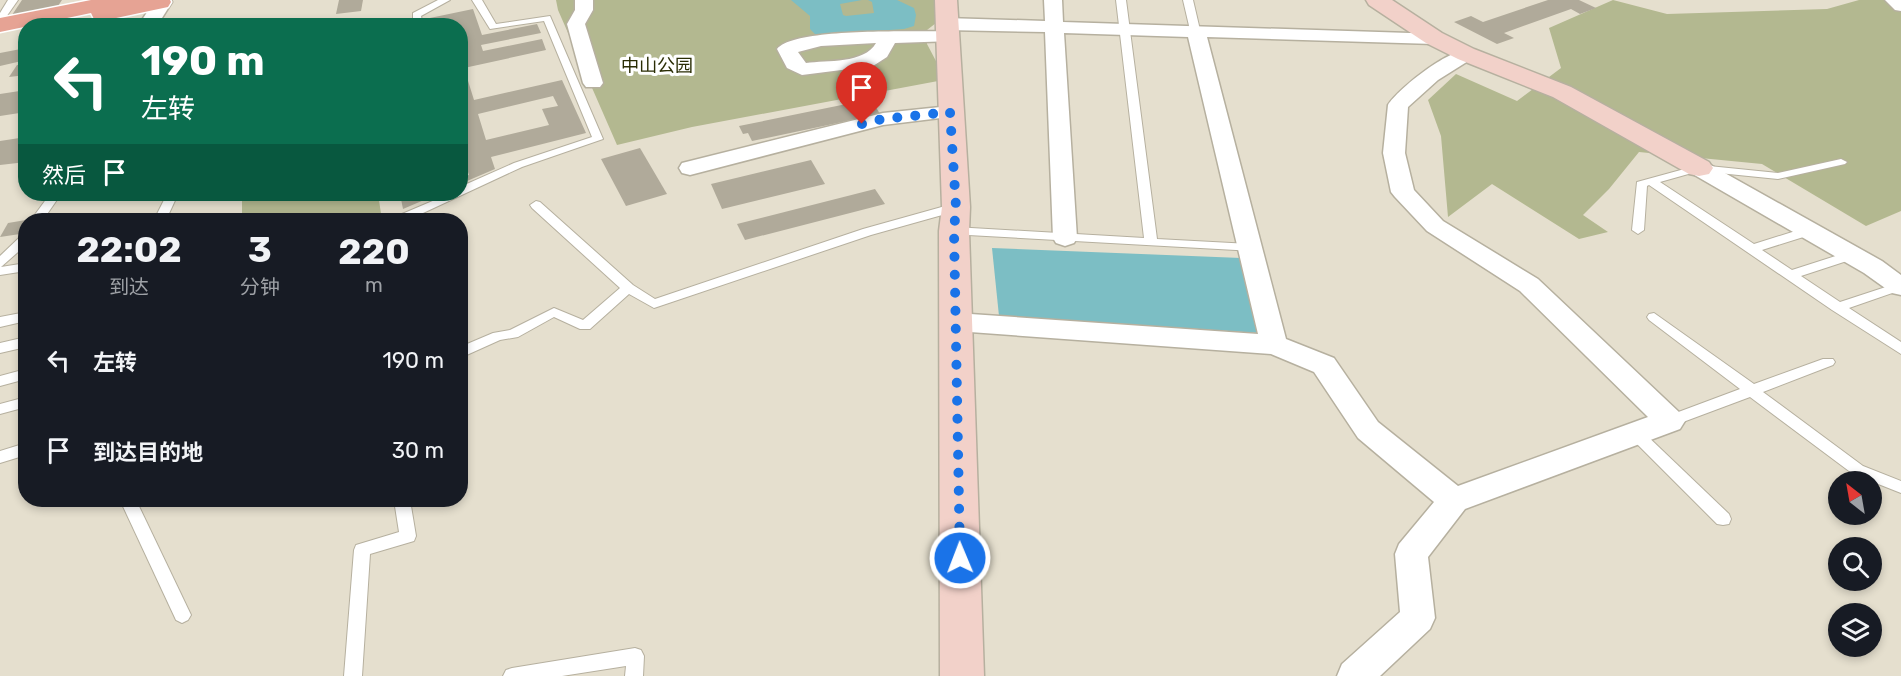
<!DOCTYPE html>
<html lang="zh">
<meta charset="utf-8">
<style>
body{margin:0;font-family:Rubik,"Noto Sans SC",sans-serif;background:#20242c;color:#f1f3f6;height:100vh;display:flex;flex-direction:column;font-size:22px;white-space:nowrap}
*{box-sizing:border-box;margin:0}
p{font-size:20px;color:#9ea1a6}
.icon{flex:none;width:33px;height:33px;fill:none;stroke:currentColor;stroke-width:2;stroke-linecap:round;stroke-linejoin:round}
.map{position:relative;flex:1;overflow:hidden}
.drawer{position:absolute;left:18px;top:213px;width:450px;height:294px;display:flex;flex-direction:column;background:#171b24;border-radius:24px;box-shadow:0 3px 9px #0003}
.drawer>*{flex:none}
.top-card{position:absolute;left:18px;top:18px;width:450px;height:183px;border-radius:24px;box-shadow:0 3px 9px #0003;background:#0b6e4f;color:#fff;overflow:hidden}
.needle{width:39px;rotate:329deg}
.tools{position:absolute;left:1828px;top:471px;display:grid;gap:12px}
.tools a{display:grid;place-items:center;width:54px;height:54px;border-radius:50%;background:#171b24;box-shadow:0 3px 9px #0003;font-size:30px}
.pin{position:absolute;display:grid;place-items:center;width:51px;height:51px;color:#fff;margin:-62px -26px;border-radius:50% 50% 50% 0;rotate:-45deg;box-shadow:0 0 6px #0007}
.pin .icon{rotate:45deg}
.me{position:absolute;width:66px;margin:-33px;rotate:359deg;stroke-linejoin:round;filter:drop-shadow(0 0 4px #0008)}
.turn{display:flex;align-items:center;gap:21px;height:126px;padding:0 24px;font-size:27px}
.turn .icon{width:78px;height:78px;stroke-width:2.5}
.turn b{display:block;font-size:42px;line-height:51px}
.then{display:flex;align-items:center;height:57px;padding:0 24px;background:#0003;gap:12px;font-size:22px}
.eta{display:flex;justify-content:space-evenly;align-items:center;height:102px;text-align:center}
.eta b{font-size:36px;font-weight:700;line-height:42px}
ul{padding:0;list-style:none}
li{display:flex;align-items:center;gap:18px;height:90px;padding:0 24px}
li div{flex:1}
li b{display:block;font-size:22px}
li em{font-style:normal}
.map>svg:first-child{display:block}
</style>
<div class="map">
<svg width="1901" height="676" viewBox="0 0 1901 676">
<rect width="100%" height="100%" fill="#e5dfce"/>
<g fill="#b3b890">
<polygon points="556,0 935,0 936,23 927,30 927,44 937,63 938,81 692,127 617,145 558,10"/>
<polygon points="1613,0 1667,14 1827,9 1859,0 1901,0 1901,211 1866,226 1762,164 1639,152 1609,189 1583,215 1608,232 1579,239 1492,184 1448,217 1441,136 1428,100 1456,74 1517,101 1561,68 1549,28"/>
<polygon points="242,194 378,194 382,220 242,220"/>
</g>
<g fill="#7cbec4">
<polygon points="791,0 862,0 840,4 843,15 846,16 874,13 872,2 868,0 897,0 914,8 916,15 914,26 904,29 816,35 810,29 810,16"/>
<polygon points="992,248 1241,258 1259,333 999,316"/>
</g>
<g fill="#b0aa9a" fill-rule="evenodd">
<polygon points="22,0 62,0 58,6 12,15"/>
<polygon points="339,0 363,0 361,11 336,14"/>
<polygon points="1548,0 1579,0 1596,8 1580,14 1571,9 1504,33 1514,38 1497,44 1454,22 1471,16 1483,22"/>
<path d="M 473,9 L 482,35 L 537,24 L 541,33 L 481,45 L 483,51 L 542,39 L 546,50 L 464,68 L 474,100 L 562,80 L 586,133 L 491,157 L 495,169 L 460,184 L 460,177 L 469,175 L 465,163 L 460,164 L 460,26 L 426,26 L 425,19 ZM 553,96 L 558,106 L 542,109 L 549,125 L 486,140 L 478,114 Z"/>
<polygon points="26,48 26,60 0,66 0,53"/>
<polygon points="26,64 26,75 9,77 17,65"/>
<polygon points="26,90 26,112 0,116 0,94"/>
<polygon points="871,99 880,114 752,141 748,133 743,134 739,126"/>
<polygon points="26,137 26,162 0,165 0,141"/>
<polygon points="640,148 667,194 626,206 601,159"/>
<polygon points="811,160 825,184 722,209 711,184"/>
<polygon points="875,189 885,204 745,240 737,224"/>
<polygon points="400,194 438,194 403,209"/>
<polygon points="26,220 20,234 0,237 8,223"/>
</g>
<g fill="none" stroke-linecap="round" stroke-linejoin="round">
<g stroke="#b6b09f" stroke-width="2">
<g id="lane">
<polygon points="8,0 18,0 4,20 0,21 0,13"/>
<polygon points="438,0 450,0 421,16 423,26 413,26 413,13"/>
<polygon points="472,0 482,0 496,24 550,16 603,139 522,167 408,220 393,220 395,217 449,194 460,194 460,187 514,163 592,137 544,21 490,29"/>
<polygon points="1116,0 1126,0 1157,239 1250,244 1254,245 1256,248 1254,251 950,234 948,231 950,228 954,227 1144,238"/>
<polygon points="1183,0 1193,0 1200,30 1198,32 1190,30"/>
<polygon points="1841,159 1847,162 1845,164 1778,179 1699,171 1660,182 1754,244 1805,228 1813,228 1815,231 1813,234 1762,250 1792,270 1848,252 1856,252 1858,255 1856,258 1801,276 1840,302 1901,282 1901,290 1849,308 1901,342 1901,354 1832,310 1649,185 1647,186 1644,230 1638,234 1632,230 1637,182 1699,165 1778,173"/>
<polygon points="50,194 61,194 43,220 31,220"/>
<polygon points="167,194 178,194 166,220 154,220"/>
<polygon points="536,201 540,202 633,285 655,299 863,229 956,203 962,207 960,210 871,235 654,308 629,294 590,329 580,329 554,317 518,337 500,340 460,358 460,347 493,333 510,330 554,308 583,320 620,288 532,208 530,205"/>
<polygon points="26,234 26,245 1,267 26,263 26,271 0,275 0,256 22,235"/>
<polygon points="26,312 26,321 0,327 0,317"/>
<polygon points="1654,313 1754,384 1823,359 1833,359 1835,362 1833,365 1763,392 1863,466 1901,481 1901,493 1853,474 1750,397 1675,425 1665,425 1663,421 1665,417 1740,389 1649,320 1647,317 1649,314"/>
<polygon points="26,337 26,347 0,353 0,343"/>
<polygon points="26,369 26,379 0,386 0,376"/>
<polygon points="26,397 26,407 0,414 0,404"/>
<polygon points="1636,428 1641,430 1729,514 1731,519 1729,524 1723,525 1717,524 1631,438 1629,434 1631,430"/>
<polygon points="26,443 26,455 0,463 0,451"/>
<polygon points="120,500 136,500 191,615 188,620 182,623 176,620"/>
<polygon points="394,500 410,500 416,536 414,541 370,554 362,676 344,676 354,550 356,545 399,532"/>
<polygon points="635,648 641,650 644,656 643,676 625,676 626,666 562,676 503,676 506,670 512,668"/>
</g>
</g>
<g stroke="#b6b09f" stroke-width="3">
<g id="street">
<polygon points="155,0 171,0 172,2 157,26 138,26"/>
<polygon points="575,0 593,0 593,10 585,24 603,83 600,87 586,87 583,83 567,24 575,10"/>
<path d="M 1044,0 L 1062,0 L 1063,22 L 1441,34 L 1444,38 L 1441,42 L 1434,44 L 1207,37 L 1286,339 L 1334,358 L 1378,422 L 1458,486 L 1648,417 L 1520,291 L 1427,231 L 1395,197 L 1391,192 L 1383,153 L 1388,105 C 1399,88 1453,45 1473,50 L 1476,54 L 1473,58 L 1438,80 L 1408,107 L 1405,153 L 1414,190 L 1443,221 L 1538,279 L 1680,413 L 1685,421 L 1680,429 L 1465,509 L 1428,557 L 1435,618 L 1430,629 L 1380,676 L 1337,676 L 1342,664 L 1400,612 L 1395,554 L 1399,544 L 1434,502 L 1358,438 L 1314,372 L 1271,354 L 956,331 L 947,328 L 943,322 L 947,316 L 956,313 L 1258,334 L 1188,37 L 1064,33 L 1077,238 L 1074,243 L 1065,246 L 1056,243 L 1053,238 L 1045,32 L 946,30 L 939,28 L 937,24 L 939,20 L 946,18 L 1045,21 Z"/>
<polygon points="1885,0 1901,0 1901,11 1895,10"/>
<path d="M 946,31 L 953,33 L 956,37 L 953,41 L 895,43 L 887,57 L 873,66 L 802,75 L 787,68 L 777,49 C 793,27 917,32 946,31 ZM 876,43 C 864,64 827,60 806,63 L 798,52 L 821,46 Z"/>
<polygon points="950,106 957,108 961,112 957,116 883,125 690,175 682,173 679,168 682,163 883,113"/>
<polygon points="1699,161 1707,163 1882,261 1901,275 1901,295 1892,293 1864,273 1691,173 1688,168 1691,163"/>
</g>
</g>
<g stroke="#b6b09f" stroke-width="3">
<g id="secondary">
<polygon points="935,0 957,0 970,207 969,231 984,676 940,676 939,231 942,207"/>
<polygon points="1366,0 1392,0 1442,33 1474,49 1571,87 1709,162 1713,168 1709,174 1699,176 1689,174 1553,97 1458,59 1426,43 1369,5"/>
</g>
</g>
<g stroke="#fff" stroke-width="3">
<polygon id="primary" points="91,0 170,0 171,2 168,7 102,21 94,19 91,13 0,32 0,18"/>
</g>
<use href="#lane" fill="#fff" fill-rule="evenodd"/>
<use href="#street" fill="#fff" fill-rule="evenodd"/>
<use href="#secondary" fill="#f2d1c9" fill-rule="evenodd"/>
<use href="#primary" fill="#e6a394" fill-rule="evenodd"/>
</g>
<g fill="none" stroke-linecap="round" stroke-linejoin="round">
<polyline stroke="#1a73e8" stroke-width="10" stroke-dasharray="0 18" points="862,124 883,119 950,112 956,207 954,231 960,558"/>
</g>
<g text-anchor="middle" stroke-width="6" stroke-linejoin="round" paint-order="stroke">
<g font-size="18" fill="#2a2d04" stroke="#fff">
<text x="657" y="72">中山公园</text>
</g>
</g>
</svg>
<div class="tools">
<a><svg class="needle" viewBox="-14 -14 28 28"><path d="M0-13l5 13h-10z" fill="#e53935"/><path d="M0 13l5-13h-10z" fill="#9ea1a6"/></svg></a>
<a><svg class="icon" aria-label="search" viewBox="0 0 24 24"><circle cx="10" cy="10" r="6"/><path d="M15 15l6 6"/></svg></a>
<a><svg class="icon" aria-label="layers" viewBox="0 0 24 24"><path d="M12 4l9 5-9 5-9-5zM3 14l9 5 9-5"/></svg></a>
</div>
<div class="pin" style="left:862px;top:124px;background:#d93025"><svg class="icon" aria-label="arrive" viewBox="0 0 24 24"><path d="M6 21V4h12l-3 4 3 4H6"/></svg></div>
<svg class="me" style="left:960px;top:558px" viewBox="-20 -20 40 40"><circle r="17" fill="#1a73e8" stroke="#fff" stroke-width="3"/><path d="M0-11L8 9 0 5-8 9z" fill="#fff"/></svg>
<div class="top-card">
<div class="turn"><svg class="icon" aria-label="left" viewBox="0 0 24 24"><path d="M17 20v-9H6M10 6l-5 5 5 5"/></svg><div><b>190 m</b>左转</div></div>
<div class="then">然后<svg class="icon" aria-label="arrive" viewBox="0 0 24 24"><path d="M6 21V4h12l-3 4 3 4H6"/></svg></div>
</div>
<section class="drawer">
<div class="eta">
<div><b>22:02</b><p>到达</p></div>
<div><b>3</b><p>分钟</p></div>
<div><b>220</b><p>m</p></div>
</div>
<ul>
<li><svg class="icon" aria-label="left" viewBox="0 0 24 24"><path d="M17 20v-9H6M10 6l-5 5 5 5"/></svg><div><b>左转</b></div><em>190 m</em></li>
<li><svg class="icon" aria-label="arrive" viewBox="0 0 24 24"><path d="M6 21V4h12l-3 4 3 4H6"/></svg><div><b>到达目的地</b></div><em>30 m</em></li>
</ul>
</section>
</div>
